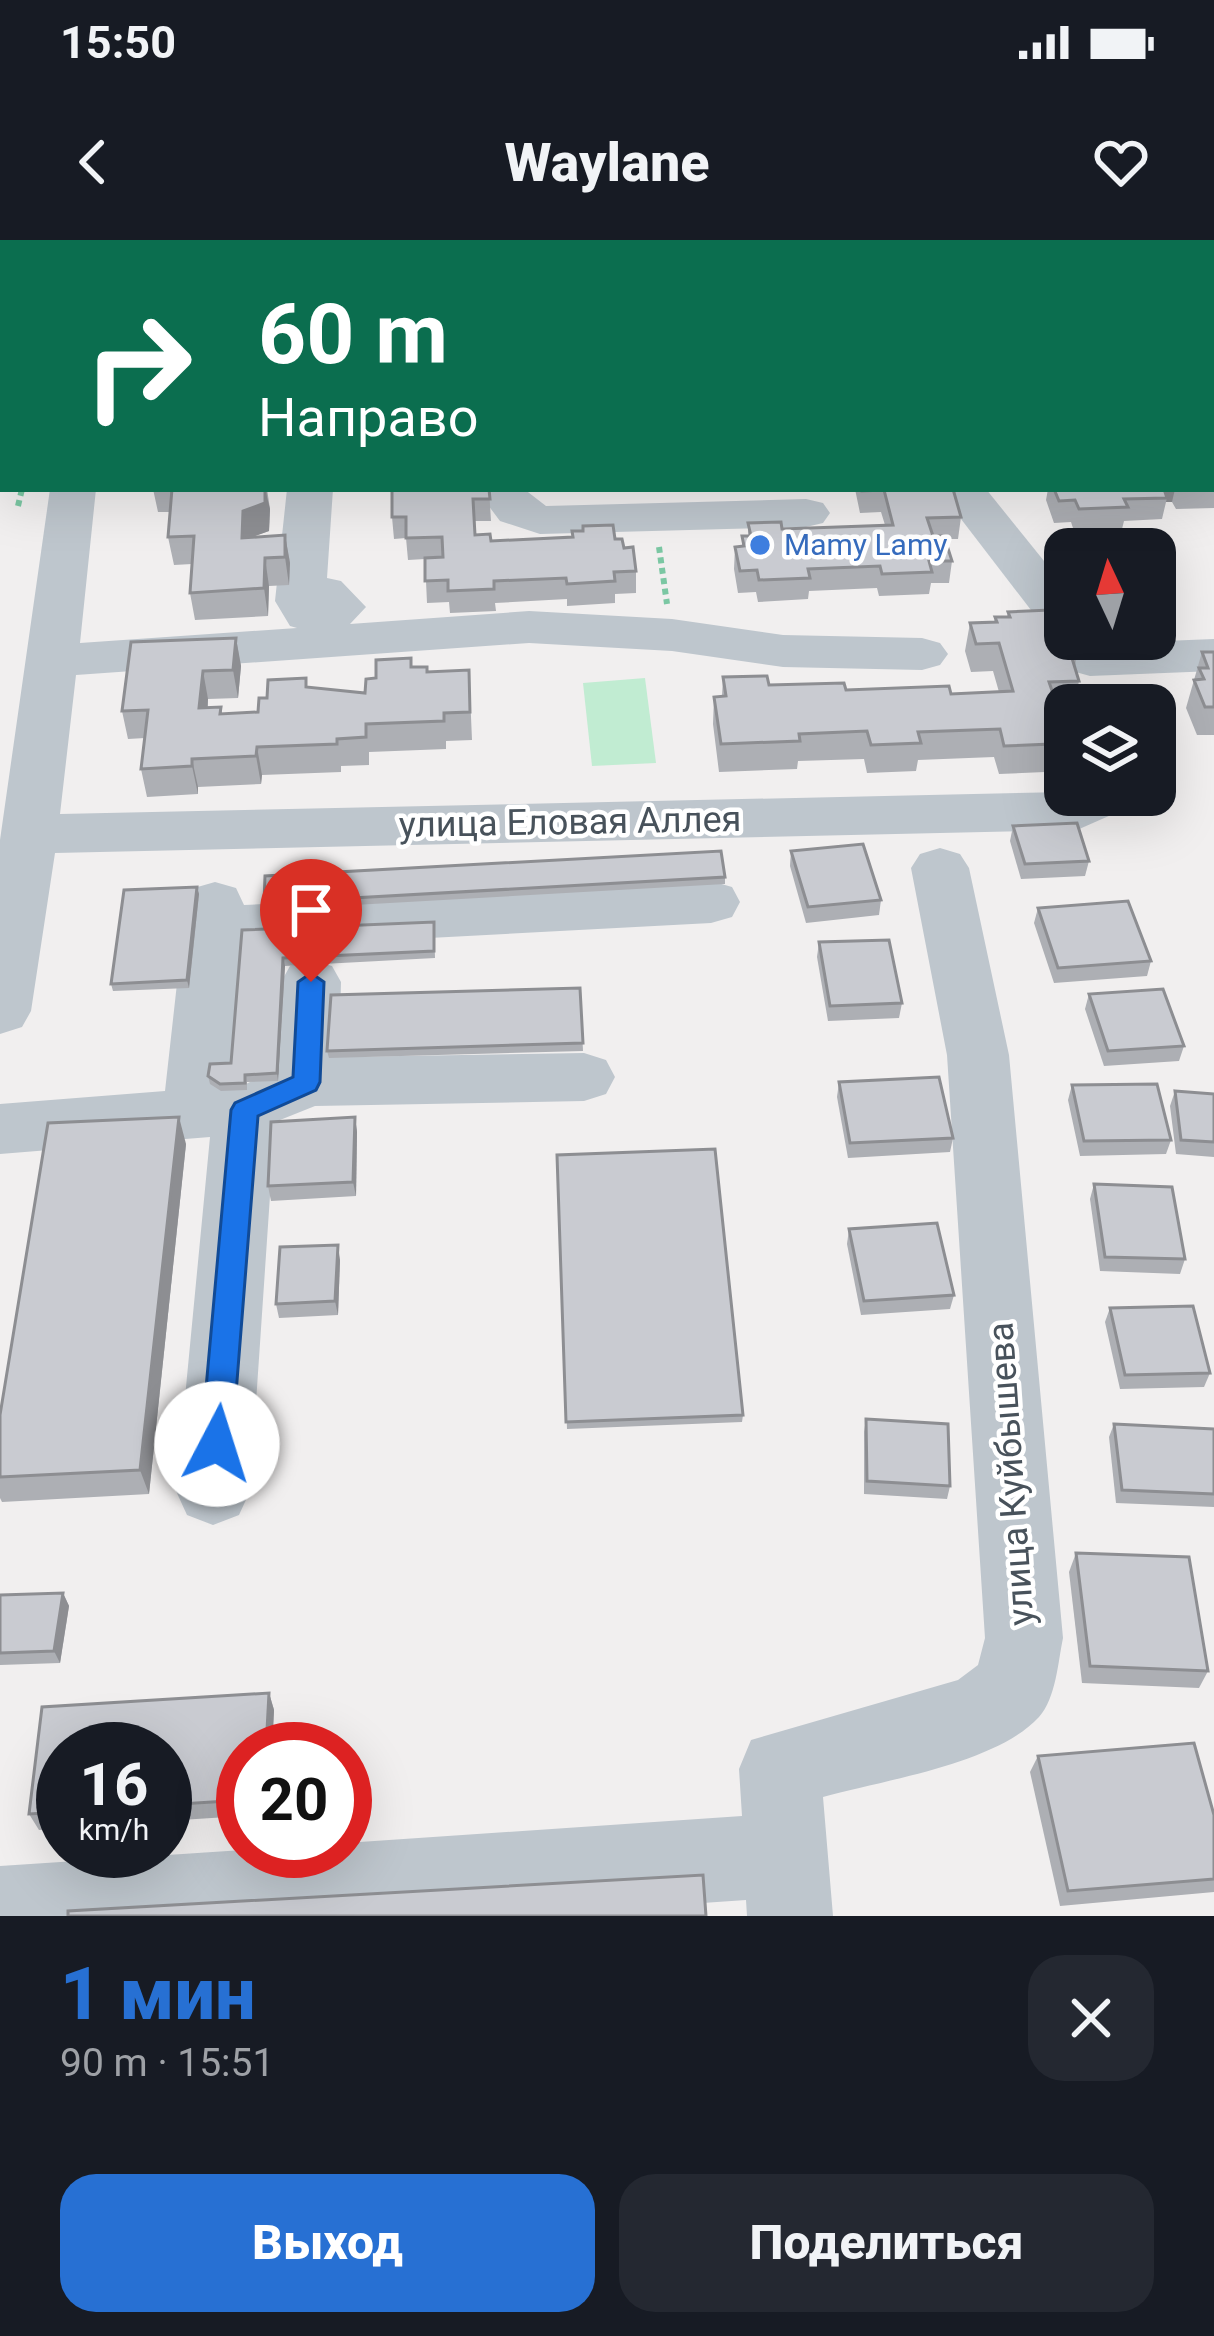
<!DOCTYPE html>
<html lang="ru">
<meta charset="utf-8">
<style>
body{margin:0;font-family:Roboto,sans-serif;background:#242831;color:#f1f3f6;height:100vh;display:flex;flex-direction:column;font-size:45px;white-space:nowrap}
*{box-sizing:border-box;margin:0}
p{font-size:39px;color:#9ea1a6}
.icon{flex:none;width:66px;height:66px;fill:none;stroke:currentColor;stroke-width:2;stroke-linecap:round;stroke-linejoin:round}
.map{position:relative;height:1676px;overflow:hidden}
.panel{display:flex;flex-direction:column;background:#171b24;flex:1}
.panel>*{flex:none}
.guide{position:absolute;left:0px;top:0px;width:1215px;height:252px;box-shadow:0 12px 48px #0002;background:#0b6e4f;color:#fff;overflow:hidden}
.needle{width:78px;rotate:356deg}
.controls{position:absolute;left:1044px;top:288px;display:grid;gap:24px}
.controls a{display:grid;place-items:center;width:132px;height:132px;border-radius:24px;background:#171b24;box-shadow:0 12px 48px #0002;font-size:60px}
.speed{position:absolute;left:36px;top:1482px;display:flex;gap:24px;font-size:60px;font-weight:700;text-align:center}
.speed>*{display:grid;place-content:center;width:156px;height:156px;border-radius:50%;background:#171b24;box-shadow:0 12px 48px #0002;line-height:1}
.speed small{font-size:30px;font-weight:400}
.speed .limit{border:18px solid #d22;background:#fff;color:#111}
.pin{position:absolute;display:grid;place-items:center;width:102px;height:102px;color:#fff;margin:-123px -51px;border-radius:50% 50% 50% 0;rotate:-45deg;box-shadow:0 0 12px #0007}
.pin .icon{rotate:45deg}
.me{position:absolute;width:132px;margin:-66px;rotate:5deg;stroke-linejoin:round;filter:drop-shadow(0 0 9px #0008)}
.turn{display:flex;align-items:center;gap:42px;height:252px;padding:0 60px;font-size:54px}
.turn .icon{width:156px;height:156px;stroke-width:2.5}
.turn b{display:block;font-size:84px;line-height:102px}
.round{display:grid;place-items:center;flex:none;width:126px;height:126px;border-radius:36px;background:#242831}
.summary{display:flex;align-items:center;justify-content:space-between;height:204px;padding:0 60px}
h1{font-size:72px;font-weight:800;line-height:90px;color:#2770d3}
.action{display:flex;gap:24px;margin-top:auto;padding:24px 60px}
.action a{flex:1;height:138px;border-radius:36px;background:#2770d3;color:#fff;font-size:48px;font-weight:800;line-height:138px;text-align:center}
.action a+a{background:#242831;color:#f1f3f6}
.status{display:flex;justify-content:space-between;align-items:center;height:84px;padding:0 60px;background:#171b24;direction:ltr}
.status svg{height:33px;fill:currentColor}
header{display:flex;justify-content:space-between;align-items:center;height:156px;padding:0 60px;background:#171b24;font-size:54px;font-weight:800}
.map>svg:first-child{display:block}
</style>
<div class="status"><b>15:50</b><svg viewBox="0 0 49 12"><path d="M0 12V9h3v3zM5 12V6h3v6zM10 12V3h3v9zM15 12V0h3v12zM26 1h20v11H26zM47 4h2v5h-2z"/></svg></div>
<header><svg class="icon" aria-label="back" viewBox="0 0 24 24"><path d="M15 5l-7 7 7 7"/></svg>Waylane<svg class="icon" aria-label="heart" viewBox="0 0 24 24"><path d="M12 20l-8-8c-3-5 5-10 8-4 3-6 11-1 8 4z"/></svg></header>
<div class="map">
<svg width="1214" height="1676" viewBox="0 0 1214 1676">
<rect width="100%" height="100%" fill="#f1efef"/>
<polygon fill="#c1ecd2" points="645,438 656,523 592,526 583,443"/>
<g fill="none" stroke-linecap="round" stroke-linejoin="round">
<g stroke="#7bc7a3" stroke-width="6" stroke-dasharray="6 4.5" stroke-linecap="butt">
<polyline points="18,266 22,249"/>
<polyline points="659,307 667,364"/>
</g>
<g fill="#bec6cd" fill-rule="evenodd">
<rect x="642" y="0" width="40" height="3"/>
<rect x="762" y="0" width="40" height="3"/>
<polygon points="50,249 96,249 80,403 297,388 290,386 275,361 287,249 333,249 327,338 341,341 366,367 350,384 529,371 672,379 783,395 922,398 940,403 948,414 940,425 922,430 783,427 672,411 529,403 76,435 60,574 1065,552 1135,555 1127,568 1077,590 55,613 31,771 22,787 0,794 0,600"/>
<polygon points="476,249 524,249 546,266 806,259 823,263 830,273 823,283 806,287 540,294 500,281"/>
<polygon points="938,249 986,249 1065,347 1065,396 1047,391"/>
<polygon points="1214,399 1214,431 1090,436 1072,431 1064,420 1072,409 1090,404"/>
<path d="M 940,608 L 960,614 L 969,628 L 1009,815 L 1063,1398 C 1058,1422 1056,1458 1039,1477 C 996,1524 884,1540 823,1557 L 833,1676 L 747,1676 L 746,1660 L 514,1676 L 0,1676 L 0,1626 L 243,1610 L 345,1611 L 345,1603 L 742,1576 L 739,1529 L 751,1500 L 958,1440 L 978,1425 L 985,1398 L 947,815 L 911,628 L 920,614 Z"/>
<polygon points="711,641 732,647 740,662 732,677 711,683 240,708 229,846 244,845 276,829 281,742 290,726 311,720 332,726 341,742 339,817 584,813 606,820 615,837 606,854 584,861 315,866 275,882 250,1251 239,1275 213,1285 187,1275 176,1251 210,897 0,914 0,864 165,851 186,663 194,648 215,642 236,648 244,665"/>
</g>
</g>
<g fill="#adafb4">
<polygon points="1212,209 1214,211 1214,268 1176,269 1172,262 1166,262 1162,279 1124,281 1122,289 1074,291 1071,282 1054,283 1046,260 1048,249 1212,249"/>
<polygon points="153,249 267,249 270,269 269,291 251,297 285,295 290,323 289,345 269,346 268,376 195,380 190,353 192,324 174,325 168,297 170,272 158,272"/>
<polygon points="489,249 491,281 474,281 475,295 491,301 615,299 624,308 636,331 636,353 615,354 615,363 567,366 567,359 495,363 496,371 450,373 449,362 427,363 425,319 408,320 406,298 394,299 392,277"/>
<polygon points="855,249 953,249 961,277 958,299 945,299 952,321 949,343 931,343 929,354 879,356 877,348 809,351 808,359 758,362 756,352 738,353 734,329 735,307 742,307 742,296 748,296 748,283 782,289 885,285 881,272 860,273"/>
<polygon points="1008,372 1055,386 1077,414 1075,427 1079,441 1074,465 1065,465 1065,517 1048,518 1045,532 999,534 994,517 918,520 916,531 867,533 864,519 798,521 797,529 719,532 713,484 714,457 722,456 723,437 769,445 846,450 951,454 999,452 993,431 971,432 965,411 970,383 994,382 995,377 1007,377"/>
<polygon points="236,398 241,426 238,458 208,459 208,468 221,467 222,474 258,472 267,458 308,447 365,453 376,438 412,427 427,432 469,430 472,500 446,501 446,509 369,512 369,525 341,526 341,532 262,535 261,544 198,547 198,554 147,557 141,529 145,498 128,499 122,471"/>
<polygon points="1202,412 1214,412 1214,495 1197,495 1186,468"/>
<polygon points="1013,586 1089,621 1085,636 1021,639 1010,601"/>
<polygon points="791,611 881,660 879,675 806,683 790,626"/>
<polygon points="725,637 725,644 265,670 264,663"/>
<polygon points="197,647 199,654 189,748 113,751 111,744"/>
<polygon points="1038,668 1151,721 1147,736 1054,743 1034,683"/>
<polygon points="434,682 435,718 285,726 278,841 247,842 247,850 221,851 210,844 208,836 231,823 242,690"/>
<polygon points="819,702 902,763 899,778 828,781 817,717"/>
<polygon points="580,748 583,811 329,818 327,811"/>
<polygon points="1089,754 1184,806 1179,821 1104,826 1085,769"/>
<polygon points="839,842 953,898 950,912 848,918 837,857"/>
<polygon points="1072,845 1171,900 1166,914 1080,916 1068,860"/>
<polygon points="1175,851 1214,854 1214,917 1176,914 1170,866"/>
<polygon points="355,877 357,892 356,956 271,961 268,946"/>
<polygon points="186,904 149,1254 2,1262 0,1258 0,1175"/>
<polygon points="557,915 743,1175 742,1182 567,1189"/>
<polygon points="1094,944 1185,1019 1180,1034 1100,1031 1090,959"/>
<polygon points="849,989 954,1055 950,1069 861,1075 847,1004"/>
<polygon points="340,1020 338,1075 279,1078 276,1064"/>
<polygon points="1110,1068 1210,1133 1204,1147 1120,1149 1105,1082"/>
<polygon points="866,1179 950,1246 947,1259 864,1254 864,1192"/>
<polygon points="1114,1184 1214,1189 1214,1267 1116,1263 1109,1197"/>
<polygon points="1076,1313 1208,1431 1199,1448 1082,1443 1069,1332"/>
<polygon points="63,1353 69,1366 60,1423 0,1425 0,1355"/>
<polygon points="269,1453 274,1470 272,1509 243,1509 243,1576 165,1581 165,1509 63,1509 63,1588 39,1590 29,1574 42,1467"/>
<polygon points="1038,1516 1214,1575 1214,1652 1060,1666 1030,1532"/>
</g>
<g fill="#8d8e92">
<polygon points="232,0 253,0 252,3 231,3"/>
<polygon points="265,249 270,269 269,291 247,299 242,298 243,271"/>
<polygon points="1160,249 1175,249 1172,262 1166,262 1167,258"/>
<polygon points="285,295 290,323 289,345 285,317"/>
<polygon points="265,318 269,346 268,376 264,348"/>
<polygon points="236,398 241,426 238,458 233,430"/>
<polygon points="203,431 208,459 205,496 199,468"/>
<polygon points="257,507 262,535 261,544 256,516"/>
<polygon points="192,519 198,547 198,554 192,526"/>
<polygon points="197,647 199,654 189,748 187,740"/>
<polygon points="283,718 285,726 278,841 277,833"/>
<polygon points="179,877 186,904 149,1254 140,1230"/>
<polygon points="355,877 357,892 356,956 353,942"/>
<polygon points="338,1005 340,1020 338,1075 335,1061"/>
<polygon points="63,1353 69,1366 60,1423 54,1411"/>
<polygon points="269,1453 274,1470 272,1509 266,1509"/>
</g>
<g fill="#c9cbd1" stroke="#8d8e92" stroke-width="3">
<polygon points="158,0 232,0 231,3 156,3"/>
<rect x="837" y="0" width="60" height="3"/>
<polygon points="1212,209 1214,211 1214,246 1212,246"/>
<polygon points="172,249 265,249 265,263 243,271 242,298 285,295 285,317 265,318 264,348 190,353 194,296 168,297"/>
<polygon points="392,249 489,249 490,259 473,259 475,295 490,294 491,301 573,297 572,291 583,291 583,286 613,285 615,299 622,299 624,308 633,307 636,331 614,332 615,341 567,344 566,338 494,341 494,349 448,351 448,340 425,341 425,318 443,317 442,297 406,298 406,277 392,277"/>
<polygon points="862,249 953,249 961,277 927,278 933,296 944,296 952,321 929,321 932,332 882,334 880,326 808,329 810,338 759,340 757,330 740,331 735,307 744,306 742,296 751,296 748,283 781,282 782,289 893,285 884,250 862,251"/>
<polygon points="1054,249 1164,249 1167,258 1124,259 1128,267 1079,269 1075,260 1059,261"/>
<polygon points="1050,370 1055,386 1065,386 1065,399 1072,399 1077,414 1071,415 1079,441 1049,442 1057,465 1065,465 1065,489 1047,490 1051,504 1004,506 1000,489 918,492 921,503 871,505 867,491 799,494 800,501 721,504 714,457 726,456 723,437 767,436 769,445 844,443 846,450 949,446 951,454 1013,451 999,403 976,404 970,383 997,382 995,377 1010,377 1008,372"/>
<polygon points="236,398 233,430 203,431 199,468 221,467 220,474 258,472 259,458 267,458 268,440 306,438 306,447 365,453 366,439 376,438 376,420 411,418 411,427 427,427 427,432 469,430 470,472 444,473 444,481 366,484 366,497 337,499 337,504 257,507 256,516 192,519 192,526 141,529 148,470 122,471 131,402"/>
<polygon points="1202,412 1214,412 1214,467 1205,467 1194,440 1204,439 1199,428 1208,428"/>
<polygon points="1077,583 1089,621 1025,624 1013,586"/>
<polygon points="863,604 881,660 808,667 791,611"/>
<polygon points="721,611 725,637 264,663 265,636"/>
<polygon points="197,647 187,740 111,744 124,650"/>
<polygon points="1128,661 1151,721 1058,728 1038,668"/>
<polygon points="434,682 434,711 283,718 277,833 245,835 245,843 220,844 208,836 210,824 231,823 242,690"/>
<polygon points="889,700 902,763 830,766 819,702"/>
<polygon points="580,748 583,803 327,811 331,755"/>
<polygon points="1163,749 1184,806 1108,811 1089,754"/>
<polygon points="939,837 953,898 850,903 839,842"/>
<polygon points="1157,844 1171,900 1084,901 1072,845"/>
<polygon points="1175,851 1214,854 1214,902 1181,900"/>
<polygon points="179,877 140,1230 0,1237 0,1175 48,883"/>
<polygon points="355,877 353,942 268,946 271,882"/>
<polygon points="715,909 743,1175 566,1182 557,915"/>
<polygon points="1094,944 1172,947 1185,1019 1105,1017"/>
<polygon points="937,983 954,1055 864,1061 849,989"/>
<polygon points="338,1005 335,1061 276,1064 280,1007"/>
<polygon points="1193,1066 1210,1133 1125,1135 1110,1068"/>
<polygon points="866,1179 948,1184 950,1246 867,1241"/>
<polygon points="1114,1184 1214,1189 1214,1254 1122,1250"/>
<polygon points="1076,1313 1189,1317 1208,1431 1090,1426"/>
<polygon points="63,1353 54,1411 0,1413 0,1355"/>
<polygon points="269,1453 266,1509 243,1509 243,1560 165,1565 165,1509 63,1509 63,1572 29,1574 42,1467"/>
<polygon points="1194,1503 1214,1575 1214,1639 1068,1651 1038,1516"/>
<polygon points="703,1635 706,1676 68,1676 68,1671"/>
</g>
<polygon fill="#1a73e8" stroke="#114b97" stroke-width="3" points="311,733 324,742 320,842 316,850 258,876 232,1204 228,1214 217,1218 205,1214 201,1204 231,870 235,863 293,837 298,742"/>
<circle fill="#3f7fe0" stroke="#fff" stroke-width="4.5" cx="760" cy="305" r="12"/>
<g text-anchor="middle" stroke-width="9" stroke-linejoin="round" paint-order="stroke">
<g font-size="30" fill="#366cbe" stroke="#fff" text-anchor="start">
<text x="784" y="315">Mamy Lamy</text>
</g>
<g font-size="36" fill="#48525b" stroke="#fff">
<text transform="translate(570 581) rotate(-1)" y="13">улица Еловая Аллея</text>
<text transform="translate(1010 1234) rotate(-94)" y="13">улица Куйбышева</text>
</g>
</g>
</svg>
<div class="controls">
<a><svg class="needle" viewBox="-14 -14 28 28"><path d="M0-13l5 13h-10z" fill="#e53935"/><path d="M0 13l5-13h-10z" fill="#9ea1a6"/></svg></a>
<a><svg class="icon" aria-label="layers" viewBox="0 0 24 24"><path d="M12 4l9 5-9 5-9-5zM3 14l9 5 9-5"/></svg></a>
</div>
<div class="speed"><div>16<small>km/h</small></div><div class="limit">20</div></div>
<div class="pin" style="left:311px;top:742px;background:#d93025"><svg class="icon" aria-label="arrive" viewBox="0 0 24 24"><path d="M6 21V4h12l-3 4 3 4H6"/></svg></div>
<svg class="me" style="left:217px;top:1204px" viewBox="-20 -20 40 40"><circle r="19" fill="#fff"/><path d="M0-13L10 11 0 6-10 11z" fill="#1a73e8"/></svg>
<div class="guide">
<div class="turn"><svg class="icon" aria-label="right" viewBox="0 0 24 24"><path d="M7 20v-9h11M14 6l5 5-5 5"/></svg><div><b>60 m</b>Направо</div></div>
</div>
</div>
<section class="panel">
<div class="summary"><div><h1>1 мин</h1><p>90 m · 15:51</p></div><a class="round"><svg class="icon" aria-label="close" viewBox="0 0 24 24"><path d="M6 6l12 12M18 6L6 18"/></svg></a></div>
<div class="action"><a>Выход</a><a>Поделиться</a></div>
</section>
